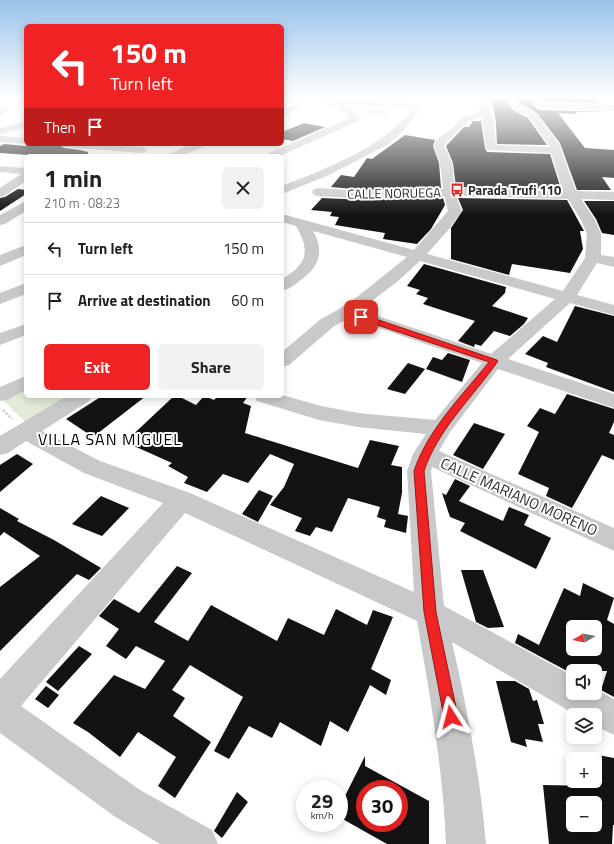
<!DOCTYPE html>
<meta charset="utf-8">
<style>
body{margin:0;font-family:"Titillium Web",sans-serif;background:#f2f2f2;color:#202124;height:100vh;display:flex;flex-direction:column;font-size:15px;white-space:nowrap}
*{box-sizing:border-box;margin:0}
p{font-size:13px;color:#757577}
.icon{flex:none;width:22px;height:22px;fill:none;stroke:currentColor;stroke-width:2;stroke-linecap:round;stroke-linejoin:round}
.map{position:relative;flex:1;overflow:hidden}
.sheet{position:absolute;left:24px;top:154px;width:260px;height:244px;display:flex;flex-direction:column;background:#fff;border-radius:6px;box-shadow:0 2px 10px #0003}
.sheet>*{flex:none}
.top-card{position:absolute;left:24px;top:24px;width:260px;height:122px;border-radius:6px;box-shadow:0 2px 10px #0003;background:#ef2324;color:#fff;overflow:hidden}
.needle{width:26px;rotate:260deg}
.fabs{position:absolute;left:566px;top:620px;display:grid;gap:8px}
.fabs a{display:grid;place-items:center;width:36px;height:36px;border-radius:6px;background:#fff;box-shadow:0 2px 10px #0003;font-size:20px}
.speed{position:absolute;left:296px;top:780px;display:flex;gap:8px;font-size:20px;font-weight:700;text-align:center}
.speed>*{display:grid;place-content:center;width:52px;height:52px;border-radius:50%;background:#fff;box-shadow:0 2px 10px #0003;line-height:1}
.speed small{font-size:10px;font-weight:400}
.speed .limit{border:6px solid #d22;background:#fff;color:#111}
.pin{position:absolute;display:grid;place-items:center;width:34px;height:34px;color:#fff;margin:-17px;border-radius:8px;box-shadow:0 2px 6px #0006}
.me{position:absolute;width:44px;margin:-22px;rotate:351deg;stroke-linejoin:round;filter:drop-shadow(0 0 3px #0008)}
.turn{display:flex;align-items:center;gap:14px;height:84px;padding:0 20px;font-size:18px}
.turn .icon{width:52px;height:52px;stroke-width:2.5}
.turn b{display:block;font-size:28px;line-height:34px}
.then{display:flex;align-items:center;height:38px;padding:0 20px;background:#0003;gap:8px;font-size:15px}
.round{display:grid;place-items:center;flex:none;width:42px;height:42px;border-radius:6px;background:#f2f2f2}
.headline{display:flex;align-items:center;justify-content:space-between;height:68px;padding:0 20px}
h1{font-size:24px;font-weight:700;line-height:30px}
.action{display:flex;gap:8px;margin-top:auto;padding:8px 20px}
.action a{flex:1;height:46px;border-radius:6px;background:#ef2324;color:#fff;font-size:16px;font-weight:700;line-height:46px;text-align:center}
.action a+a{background:#f2f2f2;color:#202124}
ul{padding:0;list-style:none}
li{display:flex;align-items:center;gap:12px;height:52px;padding:0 20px;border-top:1px solid #e0e0e0}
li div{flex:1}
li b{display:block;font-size:15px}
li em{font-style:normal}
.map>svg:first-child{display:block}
</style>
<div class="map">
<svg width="614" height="844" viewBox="0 0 614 844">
<rect width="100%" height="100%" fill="#fff"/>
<g fill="#e1ebd8">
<polygon points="366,107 388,108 388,117 366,116"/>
<polygon points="26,387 26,396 72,396 25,422 2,399"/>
</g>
<g fill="#131313" fill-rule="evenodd">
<polygon points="496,97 503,97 513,110 528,118 547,145 497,144 496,123 492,99 498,99"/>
<polygon points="515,97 527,97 536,108 540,110 608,112 575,112 577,114 558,113 585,148 614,150 614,178 602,177 611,190 577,190 560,143 536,112 521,104"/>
<polygon points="539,97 594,97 599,103 543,101"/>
<polygon points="473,121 481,121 485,148 487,152 550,154 561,189 456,187 453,163 446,146 464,127 469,127"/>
<polygon points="304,123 325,127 293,141 282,139 282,132"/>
<polygon points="405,135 435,140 433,146 439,163 441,188 365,190 331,187 341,175 354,177 367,158 372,159"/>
<polygon points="4,144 26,146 28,144 58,144 64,148 80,150 88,152 88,156 42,156 0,153 0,146"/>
<polygon points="18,189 26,190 26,194 0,211 0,198 5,197"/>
<polygon points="322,198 365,200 443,198 445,205 431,229 417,244 383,239 385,233 335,225 339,217 330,216 332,212 311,210"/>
<polygon points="458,198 567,200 584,231 580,231 583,249 570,273 512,264 509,275 451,259 451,228 463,210"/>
<polygon points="584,201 614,201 614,235 602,233 596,219"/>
<polygon points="424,264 506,287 505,293 492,306 528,318 524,324 510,336 494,331 481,346 475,344 474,347 458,341 475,321 423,304 428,298 416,294 420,290 407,286"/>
<polygon points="575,306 614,316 614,392 546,367 548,363 525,354 543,336 557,342"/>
<polygon points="448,353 470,360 462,382 426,369 433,357 442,360"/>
<polygon points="408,363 425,369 405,394 387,389"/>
<polygon points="567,394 614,409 614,422 609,433 614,435 614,460 602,455 572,508 546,496 549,488 518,474 539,432 527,426 540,408 555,414"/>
<polygon points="102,396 146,396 93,437 66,419"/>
<polygon points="174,396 178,396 196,405 204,396 214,400 218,396 248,396 243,403 251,406 245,433 358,468 370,440 399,446 391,465 402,467 402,493 398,514 408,516 406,533 384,527 386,520 377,517 380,507 348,498 332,532 316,527 310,536 295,531 302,518 270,505 284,487 294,464 270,454 248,483 223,474 207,492 184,483 188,477 168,466 172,463 125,442"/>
<polygon points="474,423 505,434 483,469 453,455"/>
<polygon points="17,454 33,464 0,492 0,465"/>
<polygon points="455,479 470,486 459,501 503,521 509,507 529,515 524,525 551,538 536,569 460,531 465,523 450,517 442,493 446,495"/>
<polygon points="259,490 273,496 258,522 242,514"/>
<polygon points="101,496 129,508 102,536 72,524"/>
<polygon points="0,508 19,519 17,521 54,540 101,568 89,580 77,574 0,651 0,587 40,556 4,532 0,536"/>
<polygon points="177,566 192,573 154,622 188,641 211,605 277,641 288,618 324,635 336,609 367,625 373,610 393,617 371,669 391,680 386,695 370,685 348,732 330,721 321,746 280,722 272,738 249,726 229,759 214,751 243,697 190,665 172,690 185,698 173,716 211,742 175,798 158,786 176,757 138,732 120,757 88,732 73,723 114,675 145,689 165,661 136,646 126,659 106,646 119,629 99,616 114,599 139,613"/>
<polygon points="461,570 483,570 504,627 488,628 476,622"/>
<path d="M 583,583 L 614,598 L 607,620 L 614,624 L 614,697 L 601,690 L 607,671 L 567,671 L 515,643 L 518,634 L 539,645 L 564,588 L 580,596 ZM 573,627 L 595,627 L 595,649 L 573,649 Z"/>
<polygon points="79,646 92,654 58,691 46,682"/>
<polygon points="496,681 515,681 529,689 533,701 537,700 544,724 538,724 543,742 525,739 527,747 511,742"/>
<polygon points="46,686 59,695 48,708 35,699"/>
<path d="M 587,753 L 614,758 L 614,825 L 613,825 L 612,844 L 549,844 L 543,785 L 593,786 L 592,781 L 595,781 L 595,759 L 588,759 ZM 573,803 L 595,803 L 595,825 L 573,825 Z"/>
<path d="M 365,756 L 365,766 L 429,801 L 429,844 L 387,844 L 339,817 L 339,808 ZM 365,789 L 399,789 L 399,823 L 365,823 Z"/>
<polygon points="237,792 248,802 222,838 214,831"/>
</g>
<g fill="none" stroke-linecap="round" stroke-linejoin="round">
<polyline stroke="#c9c9c9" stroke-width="2.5" stroke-dasharray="2 2" stroke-linecap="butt" points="3,410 12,419"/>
<g fill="#c9c9c9" fill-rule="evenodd">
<polygon points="287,97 295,97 302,107 282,117 282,111 293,106"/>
<path d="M 322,97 L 345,100 L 405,102 L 416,104 L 420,109 L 405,129 L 389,144 L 329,175 L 282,194 L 282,186 C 320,171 390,145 411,109 L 405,108 L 343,105 L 352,109 L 360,119 L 358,121 L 280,156 L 266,156 L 267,154 L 350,118 C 343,110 329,104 319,102 L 318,100 Z"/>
<path d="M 477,97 L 486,97 L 491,107 L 489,110 L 493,118 L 496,145 L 550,147 L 529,117 L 514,109 L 504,97 L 513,97 L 520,105 L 535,113 L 559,144 L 576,191 L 614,192 L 614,200 L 581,199 L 595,220 L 601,234 L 601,255 L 614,257 L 614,267 L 597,263 L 577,295 L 614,305 L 614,315 L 570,303 L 508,359 L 614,394 L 614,408 L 498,369 L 450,432 L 439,451 L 614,528 L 614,551 L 432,467 L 431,471 L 444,606 L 573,676 L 573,693 L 595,693 L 595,689 L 614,699 L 614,735 L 595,726 L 595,715 L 576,715 L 452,642 C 467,708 480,775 486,844 L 446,844 C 443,769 430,695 417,621 L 185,513 L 21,706 L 140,790 L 212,830 L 218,844 L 160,844 L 114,816 L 0,733 L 0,679 L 163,503 L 84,473 L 26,441 L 8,453 L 0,455 L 0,436 L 67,396 L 92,396 L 89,401 L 42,431 L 100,461 L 190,493 L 414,592 L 407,471 L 413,454 L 426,434 L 358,427 L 319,420 L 257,401 L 254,396 L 282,396 L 282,395 L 321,406 L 358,413 L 435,420 L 482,363 L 349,318 L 333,327 L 289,365 L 282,367 L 282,352 L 321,319 L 339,309 L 357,297 L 407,257 L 313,231 C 325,251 319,267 301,280 C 295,285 289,289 282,291 L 282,279 C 307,264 311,252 296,226 L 282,222 L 282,214 L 414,250 L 448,211 L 444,196 L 365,199 L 318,196 L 314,195 L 312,192 L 314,189 L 318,188 L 365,191 L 443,189 L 440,163 L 434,146 L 438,138 L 449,131 L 461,118 L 475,113 L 482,106 ZM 482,116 L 486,148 L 487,150 L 551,153 L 563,191 L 455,188 L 452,163 L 444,146 C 445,144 465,124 467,122 C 471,119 478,119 482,116 ZM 456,196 L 568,199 L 581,220 L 587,234 L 585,258 L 563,291 L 427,254 L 449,229 L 462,211 ZM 420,261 L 555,299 L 491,354 L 360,310 L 398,281 Z"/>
<polygon points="528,97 537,97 542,102 614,105 614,111 540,108 537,107"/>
<polygon points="4,106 8,109 3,115 0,116 0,108"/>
<polygon points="26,121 26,127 0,134 0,128"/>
<polygon points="0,136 26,138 26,144 0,142"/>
<polygon points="59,144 105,144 143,147 148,150 143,153 64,147"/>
<polygon points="193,144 207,144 206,146 181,156 167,156 168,154"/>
<polygon points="0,166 26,168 26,181 4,196 0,197 0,188 21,174 0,172"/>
<polygon points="26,201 26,211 5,224 0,225 0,215"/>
<polygon points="26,245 26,255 0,266 0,255"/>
<polygon points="26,283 26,294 0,304 0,293"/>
<polygon points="26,324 26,335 0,345 0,333"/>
<polygon points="26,376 26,390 7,400 0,401 0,387"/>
</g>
</g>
<linearGradient id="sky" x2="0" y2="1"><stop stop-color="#99c3ea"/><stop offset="0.45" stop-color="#fff"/><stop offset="1" stop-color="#fff" stop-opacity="0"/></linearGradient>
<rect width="614" height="215" fill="url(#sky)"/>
<path fill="#ef2324" stroke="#9b1717" d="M 359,315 L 364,315 L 497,360 L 498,361 C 473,397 438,429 424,471 L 436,612 L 458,717 L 456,722 L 451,724 L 446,722 L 444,717 L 424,612 L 414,471 C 428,429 462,396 489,362 L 359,319 Z"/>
<defs>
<g id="bus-bare" transform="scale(1.08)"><path d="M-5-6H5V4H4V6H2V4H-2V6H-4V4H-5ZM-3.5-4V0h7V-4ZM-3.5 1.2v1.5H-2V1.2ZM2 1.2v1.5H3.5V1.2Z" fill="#ef2324" stroke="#fff" stroke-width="2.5" paint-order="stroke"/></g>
</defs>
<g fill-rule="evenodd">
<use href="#bus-bare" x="457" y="190"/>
</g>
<g text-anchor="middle" stroke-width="4" stroke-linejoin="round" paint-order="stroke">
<g font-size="13" font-weight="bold" fill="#2c2c2c" stroke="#fff" text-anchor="start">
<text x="468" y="195">Parada Trufi 110</text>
</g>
<g font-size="13" fill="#2c2c2c" stroke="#fff">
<text transform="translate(394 193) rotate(-1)" y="5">CALLE NORUEGA</text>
</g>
<g font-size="15" fill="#2c2c2c" stroke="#fff">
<text transform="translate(519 497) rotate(24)" y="5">CALLE MARIANO MORENO</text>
</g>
<g font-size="16" letter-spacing="1" fill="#000" stroke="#fff">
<text x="110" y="445">VILLA SAN MIGUEL</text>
</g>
</g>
</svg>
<div class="fabs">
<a><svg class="needle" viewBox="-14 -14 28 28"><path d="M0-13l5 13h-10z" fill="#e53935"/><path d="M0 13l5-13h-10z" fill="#757577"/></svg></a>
<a><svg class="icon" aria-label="sound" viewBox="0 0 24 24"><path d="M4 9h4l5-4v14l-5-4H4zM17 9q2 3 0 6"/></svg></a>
<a><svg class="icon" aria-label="layers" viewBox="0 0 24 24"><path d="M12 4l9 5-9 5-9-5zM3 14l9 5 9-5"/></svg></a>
<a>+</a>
<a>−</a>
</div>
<div class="speed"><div>29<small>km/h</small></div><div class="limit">30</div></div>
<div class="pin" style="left:361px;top:317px;background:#d93025"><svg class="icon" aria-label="arrive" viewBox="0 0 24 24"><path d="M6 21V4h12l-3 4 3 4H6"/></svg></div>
<svg class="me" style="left:451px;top:717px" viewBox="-20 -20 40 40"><path d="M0-17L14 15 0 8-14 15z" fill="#ef2324" stroke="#fff" stroke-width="4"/></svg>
<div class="top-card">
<div class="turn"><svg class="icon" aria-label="left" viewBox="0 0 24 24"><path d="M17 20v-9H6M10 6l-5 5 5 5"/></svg><div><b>150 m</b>Turn left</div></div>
<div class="then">Then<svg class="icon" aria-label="arrive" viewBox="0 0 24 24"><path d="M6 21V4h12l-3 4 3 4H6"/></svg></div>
</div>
<section class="sheet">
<div class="headline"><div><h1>1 min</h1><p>210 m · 08:23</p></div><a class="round"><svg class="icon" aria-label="close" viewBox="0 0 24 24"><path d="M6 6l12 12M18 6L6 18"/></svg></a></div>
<ul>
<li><svg class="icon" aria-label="left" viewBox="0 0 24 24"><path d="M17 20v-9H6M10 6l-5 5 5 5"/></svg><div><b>Turn left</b></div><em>150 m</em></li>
<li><svg class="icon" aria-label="arrive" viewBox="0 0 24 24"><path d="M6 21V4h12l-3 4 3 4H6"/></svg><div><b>Arrive at destination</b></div><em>60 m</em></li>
</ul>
<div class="action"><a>Exit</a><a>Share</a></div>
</section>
</div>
